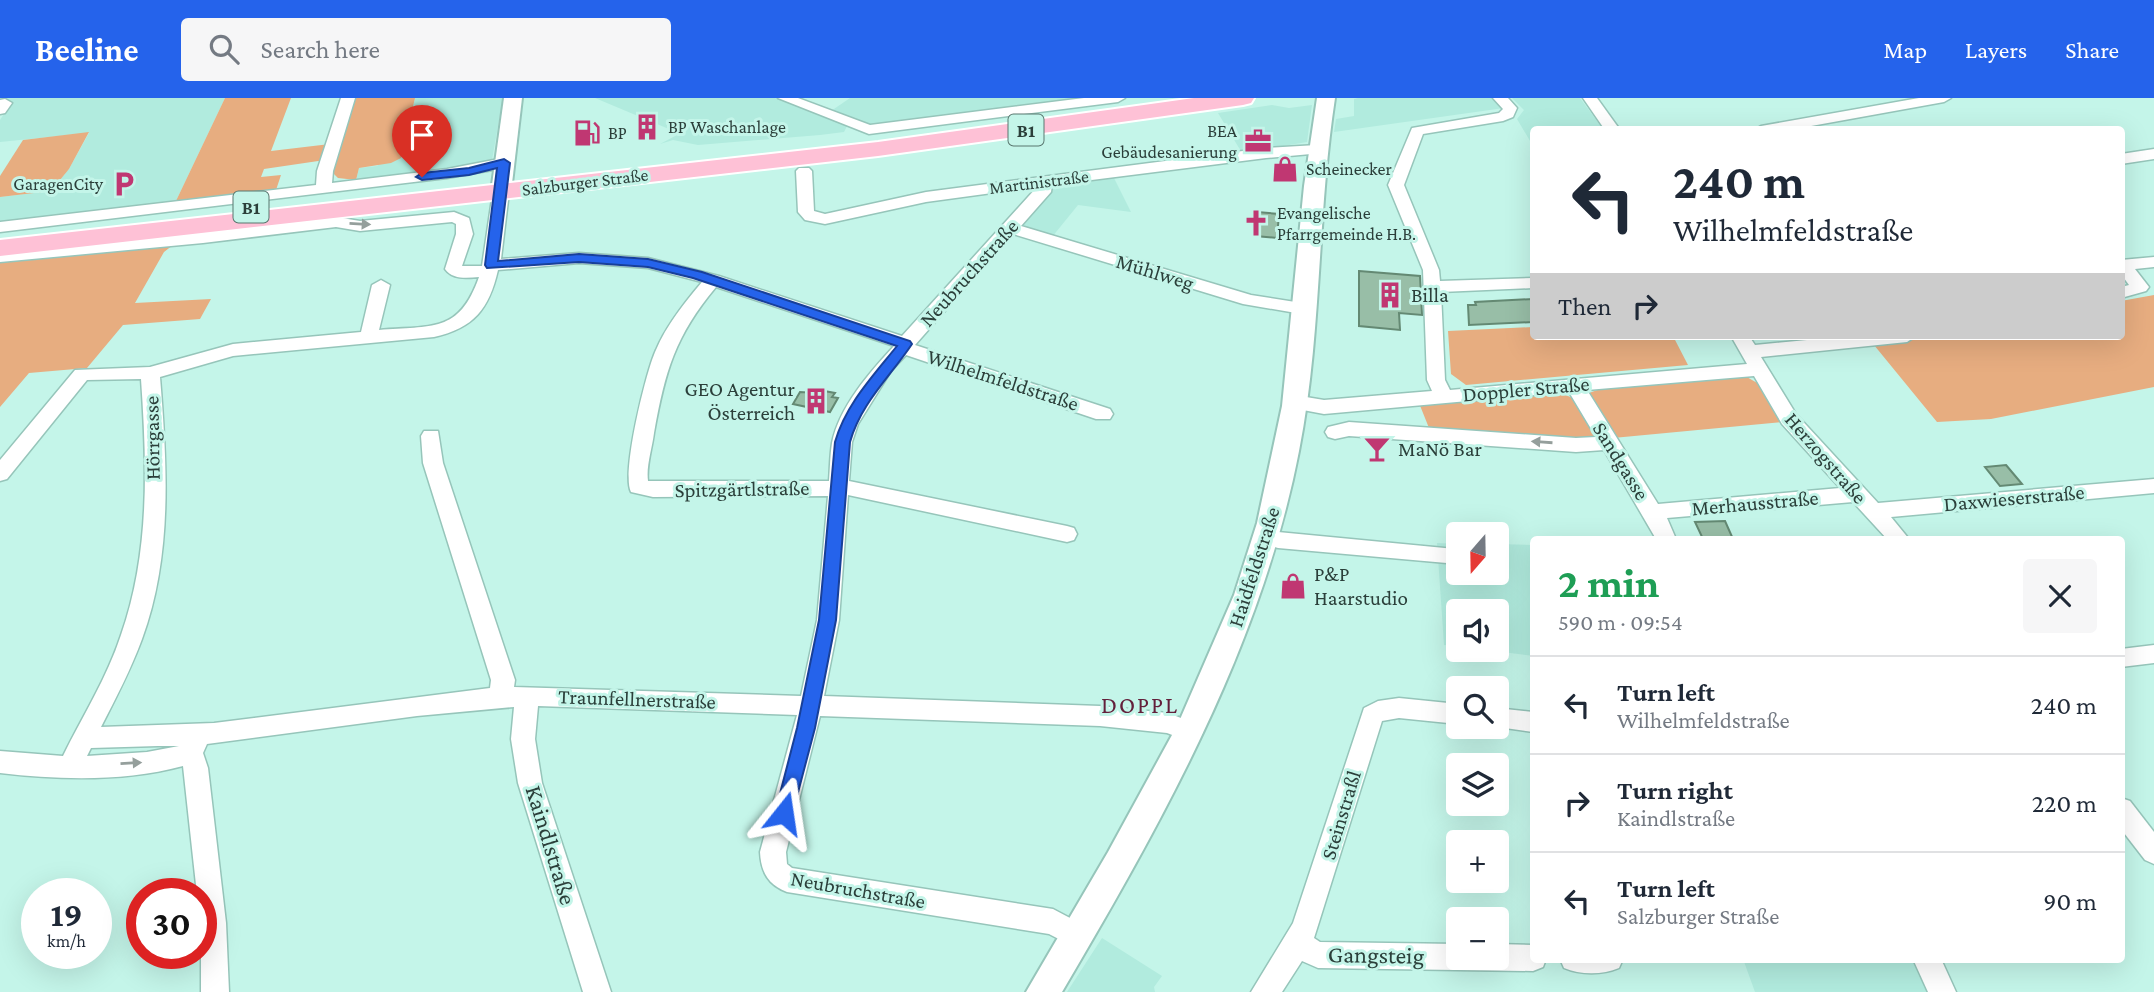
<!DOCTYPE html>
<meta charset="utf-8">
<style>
body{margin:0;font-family:"Crimson Pro",serif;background:#f6f6f7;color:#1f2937;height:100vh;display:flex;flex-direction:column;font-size:26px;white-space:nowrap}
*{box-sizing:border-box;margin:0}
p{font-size:23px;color:#747a83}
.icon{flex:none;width:38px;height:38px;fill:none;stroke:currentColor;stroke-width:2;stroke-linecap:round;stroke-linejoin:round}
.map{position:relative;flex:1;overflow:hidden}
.details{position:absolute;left:1530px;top:438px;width:595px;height:427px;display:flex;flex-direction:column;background:#fff;border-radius:7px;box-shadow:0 7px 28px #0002}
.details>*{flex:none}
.guide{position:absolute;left:1530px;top:28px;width:595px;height:214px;border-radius:7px;box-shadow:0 7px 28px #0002;background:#fff;color:#1f2937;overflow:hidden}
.needle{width:46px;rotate:200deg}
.buttons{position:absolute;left:1446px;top:424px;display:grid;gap:14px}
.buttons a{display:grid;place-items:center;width:63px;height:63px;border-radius:7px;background:#fff;box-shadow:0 7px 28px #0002;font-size:35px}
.speed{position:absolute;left:21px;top:780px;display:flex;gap:14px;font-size:35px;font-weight:700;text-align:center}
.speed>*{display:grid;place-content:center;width:91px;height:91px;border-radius:50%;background:#fff;box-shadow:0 7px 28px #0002;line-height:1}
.speed small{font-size:18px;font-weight:400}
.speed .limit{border:10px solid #d22;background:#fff;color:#111}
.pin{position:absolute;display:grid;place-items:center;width:60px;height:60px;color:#fff;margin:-72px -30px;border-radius:50% 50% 50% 0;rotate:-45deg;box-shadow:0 0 7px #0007}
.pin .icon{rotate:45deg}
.me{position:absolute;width:77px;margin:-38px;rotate:15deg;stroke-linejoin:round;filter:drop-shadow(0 0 5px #0008)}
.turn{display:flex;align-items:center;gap:24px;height:147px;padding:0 28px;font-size:32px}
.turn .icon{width:91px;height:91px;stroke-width:2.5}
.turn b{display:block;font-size:49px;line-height:60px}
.then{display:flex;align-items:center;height:66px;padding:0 28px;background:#0003;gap:14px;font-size:26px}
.round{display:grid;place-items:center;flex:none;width:74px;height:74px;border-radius:7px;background:#f6f6f7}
.summary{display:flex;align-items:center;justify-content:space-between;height:119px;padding:0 28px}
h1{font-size:42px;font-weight:700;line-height:52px;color:#1e9e55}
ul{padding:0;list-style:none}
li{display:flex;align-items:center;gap:21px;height:98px;padding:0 28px;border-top:2px solid #e0e1e3}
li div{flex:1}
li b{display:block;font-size:26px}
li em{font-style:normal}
header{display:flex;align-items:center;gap:42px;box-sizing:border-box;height:98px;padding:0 35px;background:#2563eb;color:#fff}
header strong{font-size:33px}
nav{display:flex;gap:38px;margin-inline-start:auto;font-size:24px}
.search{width:490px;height:63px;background:#f6f6f7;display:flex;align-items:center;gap:18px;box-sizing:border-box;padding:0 24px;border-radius:7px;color:#747a83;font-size:26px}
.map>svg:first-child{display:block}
</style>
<header>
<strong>Beeline</strong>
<div class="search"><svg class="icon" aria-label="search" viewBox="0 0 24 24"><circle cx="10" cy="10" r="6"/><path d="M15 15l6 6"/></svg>Search here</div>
<nav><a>Map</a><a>Layers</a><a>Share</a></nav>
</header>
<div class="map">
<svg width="2154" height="894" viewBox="0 0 2154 894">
<rect width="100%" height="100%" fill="#c4f5e9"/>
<g fill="#b1ebde">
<polygon points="0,0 225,0 175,105 0,125 0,99 51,93 69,71 89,35 0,44 0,22 11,5 0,5"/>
<polygon points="415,0 503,0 492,62 479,68 356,82 359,70 377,68 405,50"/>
<polygon points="595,0 775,0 847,28 844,34 820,37 698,47 673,42 660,46 677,37 676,34"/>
<polygon points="850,0 1091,0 870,29 831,13"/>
<polygon points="1358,0 1494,0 1504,10 1334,34 1336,21 1354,18 1354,1"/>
<polygon points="1512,0 1580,0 1603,31 1533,32 1533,48 1517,21 1524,12"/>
<polygon points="1272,7 1289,10 1312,7 1307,44 1242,55 1218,15"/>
<polygon points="1113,78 1131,114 1078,107 1052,139 1018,128 1057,86"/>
<polygon points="1437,445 1458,446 1458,474 1496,474 1496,446 1533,447 1533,558 1479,551 1496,551 1496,513 1458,513 1458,548 1444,547"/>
<polygon points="1102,840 1162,878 1154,889 1155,894 1067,894"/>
<polygon points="1743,861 1917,861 1930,894 1755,894"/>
</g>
<g fill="#e7ad80">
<polygon points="225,0 291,0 271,53 330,46 325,62 264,71 261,79 281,77 275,95 175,105"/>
<polygon points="352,0 415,0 401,60 391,65 359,70 356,82 338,80 333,75 333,63"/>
<polygon points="89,34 69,71 51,93 0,99 0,78 23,42"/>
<polygon points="173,147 164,154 135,205 211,201 200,221 123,227 87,270 29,275 0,309 0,164"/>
<polygon points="2154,197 2154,289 1991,321 1937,324 1874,247 1942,238 2121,238 2121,203"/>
<polygon points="1533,229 1533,238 1673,238 1688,267 1466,287 1451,276 1448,233"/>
<polygon points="1745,278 1759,286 1783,324 1613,340 1590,301 1589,295 1603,290"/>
<polygon points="1559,294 1577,302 1597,335 1596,340 1575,343 1570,339 1429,330 1419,305"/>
</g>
<g fill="#98bea7" stroke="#648973" stroke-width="2">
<polygon points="1257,114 1279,116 1277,140 1255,138"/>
<polygon points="1359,173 1420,178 1422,217 1399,215 1400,232 1359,228"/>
<polygon points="1533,201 1533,224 1469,227 1468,207 1476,207 1475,204"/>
<polygon points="819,292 835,295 832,299 838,300 830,314 793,306 800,294 817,295"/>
<polygon points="2006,367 2022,386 2000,388 1985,369"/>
<polygon points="1725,423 1733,441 1703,441 1695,424"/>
</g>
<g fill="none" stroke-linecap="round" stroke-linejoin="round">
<g stroke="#96c5ba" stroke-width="3">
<g id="minor">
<polygon points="341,0 355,0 333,73 332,85 447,71 504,60 512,65 504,70 447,80 0,134 0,124 316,87 317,73"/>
<polygon points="778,0 798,0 870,27 1084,0 1125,0 1118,4 869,36"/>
<path d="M 1493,0 L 1508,0 L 1517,10 L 1513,19 L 1503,23 L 1423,36 L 1404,87 L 1439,172 L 1440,183 L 1533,180 L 1533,190 L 1441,194 L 1445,282 L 1450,292 L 1747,266 L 1731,238 L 1749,238 L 1755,247 L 1849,238 L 1916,238 L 1907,244 L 1761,259 L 1796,316 L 1878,405 L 2154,381 L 2154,395 L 1891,419 L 1909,441 L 1887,441 L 1853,404 L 1667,420 L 1676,441 L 1656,441 L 1604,352 L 1576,354 L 1349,338 L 1335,341 L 1328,339 L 1325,334 L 1328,329 L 1349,324 L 1576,340 L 1596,339 L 1569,294 L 1324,316 L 1287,309 L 1285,304 L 1287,299 L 1294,297 L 1324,302 L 1432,293 L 1427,282 L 1423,172 L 1388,87 L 1412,30 L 1499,15 L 1503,11 ZM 1754,278 L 1782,326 L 1840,390 L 1658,406 L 1587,292 Z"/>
<polygon points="1583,0 1597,0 1620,32 1605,32"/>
<polygon points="1919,0 1951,0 1944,4 1789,32 1754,32 1761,28"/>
<polygon points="5,1 12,5 5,15 0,16 0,2"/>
<path d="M 1317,47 L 1325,52 L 1322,55 L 1266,60 L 1052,87 L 1051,94 L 1021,128 L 1251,197 L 1308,206 L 1311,210 L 1308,214 L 1302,216 L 1243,206 L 1013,136 L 915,247 L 1110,311 L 1113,316 L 1110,321 L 1096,321 L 906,257 L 891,273 L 858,326 L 852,344 L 849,383 L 1067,428 L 1074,430 L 1077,436 L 1074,442 L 1067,444 L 848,397 L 839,522 L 824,598 L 1100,608 L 1168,615 L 1199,627 L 1203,634 L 1199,641 L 1191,644 L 1167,635 L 1100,628 L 820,618 L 786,754 L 787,766 L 792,770 L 1053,811 L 1087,829 L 1091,838 L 1087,847 L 1078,851 L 1049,836 L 787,794 C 768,787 761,774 760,754 L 797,617 L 538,608 L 535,641 L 542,685 L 611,894 L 583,894 L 518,685 L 511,641 L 514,609 L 417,618 L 207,646 L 203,655 L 208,670 L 226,825 L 229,894 L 201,894 L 201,796 L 197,796 L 183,668 C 124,684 60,682 0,675 L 0,653 L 63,658 C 82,619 107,580 121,537 C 150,455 147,367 141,281 L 87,282 L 7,381 L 0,383 L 0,362 L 75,272 L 150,269 L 233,246 L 361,234 L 372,187 L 381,182 L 390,187 L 379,232 C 432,227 459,236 479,179 C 467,180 453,182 445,171 L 456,136 L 456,126 L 452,124 L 360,133 L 336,129 L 203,145 L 0,164 L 0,154 L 203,135 L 336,119 L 360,123 L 454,114 L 469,120 L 473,136 L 462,168 L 482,168 L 493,94 L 501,89 L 509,94 L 501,161 L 579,155 L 648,160 L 719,178 L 902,238 L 1037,89 L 926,104 L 825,126 L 805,122 L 798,114 L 796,73 L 799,70 L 809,70 L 812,73 L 814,113 L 825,116 L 926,94 L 1266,50 ZM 579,165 L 648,170 L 702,184 C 685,204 666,228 656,252 C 646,273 621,376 631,394 L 653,399 L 828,398 L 817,522 L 801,598 L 514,589 L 515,582 L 443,365 L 438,333 L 424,333 L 421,338 L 423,365 L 491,582 L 490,590 L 214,625 L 101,629 C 116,600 131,571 142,541 C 173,457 167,365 160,279 L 233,258 L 434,239 C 474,230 489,211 498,172 ZM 716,189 L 894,248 C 870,274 839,309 832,345 C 830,357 830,370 829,383 L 648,383 C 646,368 652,351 654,335 C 665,273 675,238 716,189 ZM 158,648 L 179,648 L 147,654 L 87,658 L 91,650 Z"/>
<polygon points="2154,51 2154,61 2121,66 2121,56"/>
<polygon points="2154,159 2154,169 2135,171 2149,189 2146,193 2121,200 2121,189 2129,187 2121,176 2121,162"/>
<polygon points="1265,430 1278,434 1455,451 1458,452 1458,466 1278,450 1258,444 1255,438 1258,432"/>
<polygon points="2154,547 2154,565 2121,569 2121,551"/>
<polygon points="1399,600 1458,606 1458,626 1399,620 1382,623 1314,840 1320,844 1458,846 1458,859 1496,859 1496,846 1533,847 1533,861 1546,861 1543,869 1533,873 1318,870 1302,863 1282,894 1251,894 1293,825 1364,610 1378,603"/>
<polygon points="1496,610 1533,614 1533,634 1491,628 1496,628"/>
<polygon points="2121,700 2130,703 2154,734 2154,766 2145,762 2121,731"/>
<path d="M 1560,861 L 1623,861 L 1619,870 C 1603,877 1580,877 1564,870 Z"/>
<polygon points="1913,861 1941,861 1956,894 1928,894"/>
</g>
</g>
<g stroke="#96c5ba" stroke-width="4">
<g id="tertiary">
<polygon points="504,0 522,0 511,94 501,100 491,94"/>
<path d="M 1317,0 L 1335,0 C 1317,117 1322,237 1299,353 C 1261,549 1162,724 1062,894 L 1026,894 L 1108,754 L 1178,626 L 1234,497 L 1257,425 L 1282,308 L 1304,88 Z"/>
</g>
</g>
<g stroke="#fff" stroke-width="4">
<polygon id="primary" points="1194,0 1254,0 1251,5 1243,7 878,58 0,158 0,142 878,44"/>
</g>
<use href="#minor" fill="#fff" fill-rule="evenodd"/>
<use href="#tertiary" fill="#fff" fill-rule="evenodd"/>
<use href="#primary" fill="#fec1d6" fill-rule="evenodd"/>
</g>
<defs><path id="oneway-solid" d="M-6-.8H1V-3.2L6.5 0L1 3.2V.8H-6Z" transform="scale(1.75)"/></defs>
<g fill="#959f9c">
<use href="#oneway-solid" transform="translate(360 126) rotate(3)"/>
<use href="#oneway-solid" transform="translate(1542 344) rotate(-176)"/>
<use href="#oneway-solid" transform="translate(131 665) rotate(-3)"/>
</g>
<path fill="#2563eb" stroke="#184099" stroke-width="2" d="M 504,61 L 510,65 L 498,163 L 579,156 L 648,161 L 702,174 L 910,243 L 912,246 C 890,279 861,305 850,344 L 836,522 L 815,630 L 791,721 L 784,723 L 777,721 L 775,715 L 797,630 L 819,522 L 835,344 C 846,306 873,278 897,248 L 693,180 L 648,169 L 579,164 L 487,170 L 485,167 L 497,70 L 469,77 L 422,82 L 416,79 L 422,75 L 469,70 Z"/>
<defs>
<g id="building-bare" transform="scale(2.1)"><path d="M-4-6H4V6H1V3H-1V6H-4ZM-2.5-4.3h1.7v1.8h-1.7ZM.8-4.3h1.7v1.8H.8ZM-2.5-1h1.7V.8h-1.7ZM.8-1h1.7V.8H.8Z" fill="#c03772" stroke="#c4f5e9" stroke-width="2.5" paint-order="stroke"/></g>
<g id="fuel-bare" transform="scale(2.1)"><path d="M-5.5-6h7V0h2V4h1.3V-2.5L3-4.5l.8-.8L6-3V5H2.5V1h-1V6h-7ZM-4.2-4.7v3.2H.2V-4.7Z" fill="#c03772" stroke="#c4f5e9" stroke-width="2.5" paint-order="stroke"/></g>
<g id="office-bare" transform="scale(2.1)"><path d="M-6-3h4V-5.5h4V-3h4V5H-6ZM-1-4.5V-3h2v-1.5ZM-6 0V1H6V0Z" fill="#c03772" stroke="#c4f5e9" stroke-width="2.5" paint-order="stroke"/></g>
<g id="shop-bare" transform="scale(2.1)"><path d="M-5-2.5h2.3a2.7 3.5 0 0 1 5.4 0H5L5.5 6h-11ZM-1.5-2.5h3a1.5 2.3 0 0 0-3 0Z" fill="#c03772" stroke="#c4f5e9" stroke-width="2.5" paint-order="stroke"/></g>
<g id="parking-bare" transform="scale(2.1)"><path d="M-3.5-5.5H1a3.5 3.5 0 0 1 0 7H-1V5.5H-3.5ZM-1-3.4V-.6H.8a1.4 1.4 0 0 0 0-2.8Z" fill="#c03772" stroke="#c4f5e9" stroke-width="2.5" paint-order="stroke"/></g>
<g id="church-bare" transform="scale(2.1)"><path d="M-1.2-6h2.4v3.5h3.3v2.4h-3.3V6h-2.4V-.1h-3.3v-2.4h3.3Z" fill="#c03772" stroke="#c4f5e9" stroke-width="2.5" paint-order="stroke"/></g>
<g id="bar-bare" transform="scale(2.1)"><path d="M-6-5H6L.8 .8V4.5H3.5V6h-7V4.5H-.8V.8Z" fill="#c03772" stroke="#c4f5e9" stroke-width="2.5" paint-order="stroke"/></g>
</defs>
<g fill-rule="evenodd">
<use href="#building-bare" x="647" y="29"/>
<use href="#fuel-bare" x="587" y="35"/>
<use href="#office-bare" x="1258" y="43"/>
<use href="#shop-bare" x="1285" y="71"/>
<use href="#parking-bare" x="124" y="86"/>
<use href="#church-bare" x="1256" y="125"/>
<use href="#building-bare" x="1390" y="197"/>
<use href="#building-bare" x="816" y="303"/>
<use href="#bar-bare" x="1377" y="351"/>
<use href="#shop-bare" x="1293" y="488"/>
</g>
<g text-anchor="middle" stroke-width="6" stroke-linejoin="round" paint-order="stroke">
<g font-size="18" fill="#2b3f3a" stroke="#c4f5e9" text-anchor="start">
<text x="668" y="35">BP Waschanlage</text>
<text x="1237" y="39" text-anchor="end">BEA<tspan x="1237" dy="21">Gebäudesanierung</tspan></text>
<text x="608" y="41">BP</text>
<text x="1306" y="77">Scheinecker</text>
<text x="103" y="92" text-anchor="end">GaragenCity</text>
<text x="1277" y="121">Evangelische<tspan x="1277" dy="21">Pfarrgemeinde H.B.</tspan></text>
</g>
<g font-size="18" fill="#2b3f3a" stroke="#c4f5e9">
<text transform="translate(585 84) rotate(-7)" y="6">Salzburger Straße</text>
<text transform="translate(1039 84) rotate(-7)" y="6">Martinistraße</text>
</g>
<g fill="#c4f5e9" stroke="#59766e" stroke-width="2">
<rect x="1008.5" y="16.5" width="35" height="31" rx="5"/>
<rect x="233.5" y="93.5" width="35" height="31" rx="5"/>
</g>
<g font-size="19" font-weight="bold" fill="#2b3f3a">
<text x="1026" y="39">B1</text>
<text x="251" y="116">B1</text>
</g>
<g font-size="21" fill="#2b3f3a" stroke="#c4f5e9">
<text transform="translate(1155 174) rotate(17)" y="7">Mühlweg</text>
<text transform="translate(969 175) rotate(-48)" y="7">Neubruchstraße</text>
<text transform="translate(1003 282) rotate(18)" y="7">Wilhelmfeldstraße</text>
<text transform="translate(1526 291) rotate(-5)" y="7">Doppler Straße</text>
<text transform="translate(152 340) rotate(-91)" y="7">Hörrgasse</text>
<text transform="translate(1826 360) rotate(49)" y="7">Herzogstraße</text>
<text transform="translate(1621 363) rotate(58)" y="7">Sandgasse</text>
<text transform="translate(742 391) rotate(-1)" y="7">Spitzgärtlstraße</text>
<text transform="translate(2014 400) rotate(-5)" y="7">Daxwieserstraße</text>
<text transform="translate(1755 405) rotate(-5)" y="7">Merhausstraße</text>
<text transform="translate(1254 469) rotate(-72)" y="7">Haidfeldstraße</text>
<text transform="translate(637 601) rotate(2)" y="7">Traunfellnerstraße</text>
<text transform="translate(1341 717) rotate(-73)" y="7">Steinstraßl</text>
<text transform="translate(858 792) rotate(10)" y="7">Neubruchstraße</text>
</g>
<g font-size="21" fill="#2b3f3a" stroke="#c4f5e9" text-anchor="start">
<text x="1411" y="204">Billa</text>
<text x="795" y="298" text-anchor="end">GEO Agentur<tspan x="795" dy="24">Österreich</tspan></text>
<text x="1398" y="358">MaNö Bar</text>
<text x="1314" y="483">P&amp;P<tspan x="1314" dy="24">Haarstudio</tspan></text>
</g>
<g font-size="24" letter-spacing="2" fill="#63203b" stroke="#c4f5e9">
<text x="1140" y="615">DOPPL</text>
</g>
<g font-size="24" fill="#2b3f3a" stroke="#c4f5e9">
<text transform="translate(551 747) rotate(73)" y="8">Kaindlstraße</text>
<text transform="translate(1376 857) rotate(1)" y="8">Gangsteig</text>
</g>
</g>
</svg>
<div class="buttons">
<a><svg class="needle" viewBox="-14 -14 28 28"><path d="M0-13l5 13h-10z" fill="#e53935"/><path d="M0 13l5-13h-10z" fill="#747a83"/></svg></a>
<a><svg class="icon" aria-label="sound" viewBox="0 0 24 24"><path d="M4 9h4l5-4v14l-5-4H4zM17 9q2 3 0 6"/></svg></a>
<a><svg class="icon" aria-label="search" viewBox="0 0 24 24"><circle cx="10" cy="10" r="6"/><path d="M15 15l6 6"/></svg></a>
<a><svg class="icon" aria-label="layers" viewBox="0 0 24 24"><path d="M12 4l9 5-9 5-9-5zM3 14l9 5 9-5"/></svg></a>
<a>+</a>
<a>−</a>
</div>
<div class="speed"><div>19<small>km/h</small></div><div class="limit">30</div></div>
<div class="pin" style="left:422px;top:79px;background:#d93025"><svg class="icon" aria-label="arrive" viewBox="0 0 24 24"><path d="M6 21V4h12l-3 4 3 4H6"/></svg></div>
<svg class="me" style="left:784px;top:715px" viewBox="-20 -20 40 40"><path d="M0-17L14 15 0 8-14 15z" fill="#2563eb" stroke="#fff" stroke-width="4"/></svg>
<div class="guide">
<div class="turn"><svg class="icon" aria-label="left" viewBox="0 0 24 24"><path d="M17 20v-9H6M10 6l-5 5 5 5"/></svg><div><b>240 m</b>Wilhelmfeldstraße</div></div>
<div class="then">Then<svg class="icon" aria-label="right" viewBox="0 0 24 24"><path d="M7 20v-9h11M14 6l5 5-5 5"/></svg></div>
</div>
<section class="details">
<div class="summary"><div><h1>2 min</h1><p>590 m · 09:54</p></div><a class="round"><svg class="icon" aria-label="close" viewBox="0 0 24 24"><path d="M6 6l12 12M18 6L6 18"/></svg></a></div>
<ul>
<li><svg class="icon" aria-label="left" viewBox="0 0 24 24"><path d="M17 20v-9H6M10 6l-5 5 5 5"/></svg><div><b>Turn left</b><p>Wilhelmfeldstraße</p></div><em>240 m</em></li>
<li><svg class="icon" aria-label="right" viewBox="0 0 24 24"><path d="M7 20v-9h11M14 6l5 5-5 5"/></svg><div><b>Turn right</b><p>Kaindlstraße</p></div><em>220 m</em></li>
<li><svg class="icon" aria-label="left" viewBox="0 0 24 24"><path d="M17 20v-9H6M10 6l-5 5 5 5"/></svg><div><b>Turn left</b><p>Salzburger Straße</p></div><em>90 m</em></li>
</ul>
</section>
</div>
